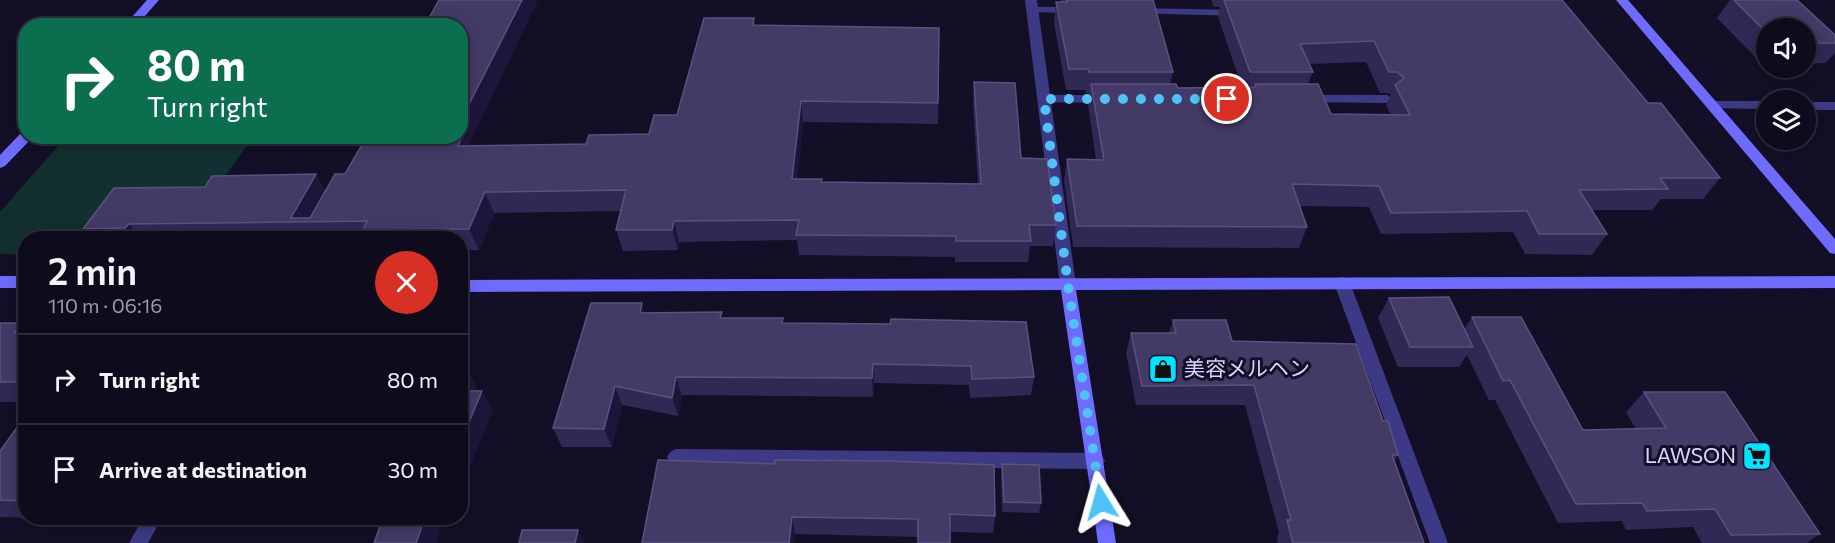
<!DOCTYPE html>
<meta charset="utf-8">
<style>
body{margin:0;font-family:Commissioner,"Noto Sans JP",sans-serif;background:#171425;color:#f1f3f6;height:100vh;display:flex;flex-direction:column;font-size:22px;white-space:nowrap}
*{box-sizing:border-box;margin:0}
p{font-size:20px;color:#9b9ba3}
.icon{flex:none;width:33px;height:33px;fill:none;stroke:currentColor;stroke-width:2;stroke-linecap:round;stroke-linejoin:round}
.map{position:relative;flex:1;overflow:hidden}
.details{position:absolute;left:18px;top:231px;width:450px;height:294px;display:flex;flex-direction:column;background:#0e0b1c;border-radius:24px;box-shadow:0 3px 15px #0003,0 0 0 2px #2e2b3b}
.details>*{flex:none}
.hud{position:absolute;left:18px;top:18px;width:450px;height:126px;border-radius:24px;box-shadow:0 3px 15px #0003,0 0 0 2px #2e2b3b;background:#0b6e4f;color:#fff;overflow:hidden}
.buttons{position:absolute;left:1756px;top:18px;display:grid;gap:12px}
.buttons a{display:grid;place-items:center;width:60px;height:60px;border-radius:50%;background:#0e0b1c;box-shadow:0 3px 15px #0003,0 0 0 2px #2e2b3b;font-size:30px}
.pin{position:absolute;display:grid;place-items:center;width:51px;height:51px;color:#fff;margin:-26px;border:3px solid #fff;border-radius:50%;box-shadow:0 2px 6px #0007}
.me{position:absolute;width:66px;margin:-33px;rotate:352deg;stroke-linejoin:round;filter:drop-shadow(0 0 4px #0008)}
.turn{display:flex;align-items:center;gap:21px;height:126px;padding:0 30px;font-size:27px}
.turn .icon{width:78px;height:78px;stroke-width:2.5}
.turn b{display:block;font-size:42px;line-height:51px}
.round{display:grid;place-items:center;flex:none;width:63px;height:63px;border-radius:32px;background:#171425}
.overview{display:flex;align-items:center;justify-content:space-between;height:102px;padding:0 30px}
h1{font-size:36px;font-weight:600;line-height:45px}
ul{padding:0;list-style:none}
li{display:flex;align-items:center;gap:18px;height:90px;padding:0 30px;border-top:2px solid #2e2b3b}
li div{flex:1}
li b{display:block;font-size:22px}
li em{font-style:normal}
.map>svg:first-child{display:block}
</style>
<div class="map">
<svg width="1835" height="543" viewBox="0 0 1835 543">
<rect width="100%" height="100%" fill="#130f26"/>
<polygon fill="#12302f" points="66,137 253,137 209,199 124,196 90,238 26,238 25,255 0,254 0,212"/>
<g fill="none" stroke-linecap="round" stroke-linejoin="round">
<g fill="#3d3a85" fill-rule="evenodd">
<polygon points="1032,7 1076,7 1082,10 1076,13 1028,12 1026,10"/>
<polygon points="1136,8 1238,10 1244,13 1238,16 1132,13 1132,9"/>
<polygon points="1044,95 1108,95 1114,99 1108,103 1040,102 1038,99"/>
<polygon points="1306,95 1387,95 1393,99 1387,103 1302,102 1300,99"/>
</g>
<g fill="#3d3a85" fill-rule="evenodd">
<polygon points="1025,0 1037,0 1076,285 1073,289 1063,289 1060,285"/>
<polygon points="1712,101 1767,101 1767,109 1707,108 1706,105 1707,102"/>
<rect x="1806" y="102" width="29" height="8"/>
<polygon points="1342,277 1347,279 1350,283 1448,543 1430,543 1334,283 1337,279"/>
<polygon points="676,449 1096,453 1102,456 1105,461 1102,466 1096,469 676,465 670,462 667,457 670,452"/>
<polygon points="143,518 162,518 148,543 129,543"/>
</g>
<g fill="#6f6bff" fill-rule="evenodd">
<polygon points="147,0 159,0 136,26 124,26"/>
<polygon points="1616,0 1628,0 1835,239 1835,254 1830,253"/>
<polygon points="26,132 26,136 32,136 31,139 5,166 0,168 0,155 21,133"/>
<rect x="0" y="276" width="26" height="12"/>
<polygon points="1835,276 1835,288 1076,290 1116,543 1098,543 1061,290 460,292 460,280"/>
</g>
</g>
<g fill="#312854" fill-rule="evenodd">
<polygon points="439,0 537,0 537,2 469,143 470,146 586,144 649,134 677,115 755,25 939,28 938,124 803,122 797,179 822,182 978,184 973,103 974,82 1021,158 1056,225 1053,246 1030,246 1028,262 955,262 955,257 799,255 797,240 679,242 678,250 623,251 616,230 621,211 494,213 479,250 460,250 460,238 92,238 83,229 325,191 345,174 460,26 432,26 429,18"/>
<path d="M 1061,0 L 1153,0 L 1173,72 L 1170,84 L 1178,88 L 1242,87 L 1218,17 L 1220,7 L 1214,7 L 1211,0 L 1562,0 L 1648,103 L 1720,178 L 1703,199 L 1661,199 L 1652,210 L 1592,210 L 1607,234 L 1592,255 L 1525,254 L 1513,232 L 1381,234 L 1369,207 L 1299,206 L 1307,227 L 1299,248 L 1073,247 L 1064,180 L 1067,159 L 1096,160 L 1088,104 L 1089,93 L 1086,93 L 1085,90 L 1066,90 L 1054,23 L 1056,2 L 1061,2 ZM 1366,62 L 1380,93 L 1388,93 L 1391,95 L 1386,105 L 1391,115 L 1331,114 L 1308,84 L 1313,72 L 1309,64 Z"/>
<polygon points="1730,0 1797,0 1835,35 1835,53 1826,63 1806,64 1806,28 1767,28 1767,64 1762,64 1717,18"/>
<polygon points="1389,298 1464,329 1472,317 1583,430 1636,429 1626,412 1644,392 1820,534 1807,543 1702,543 1693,527 1626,530 1622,521 1558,523 1495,400 1489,400 1467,355 1459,367 1398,367 1378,318"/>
<polygon points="645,313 783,323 1034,377 1031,395 970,398 969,385 874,383 873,397 682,395 678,416 622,405 612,447 562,447 553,428"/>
<polygon points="1173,320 1232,341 1383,421 1398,455 1394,462 1424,543 1278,543 1277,538 1279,533 1245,405 1136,405 1126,353 1131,333 1169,333"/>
<polygon points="0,323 26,327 26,402 0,402"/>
<polygon points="26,415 26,518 113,518 112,520 0,517 0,451"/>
<polygon points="658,460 995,516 993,533 950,532 918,537 795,534"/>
<polygon points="1002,464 1041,503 1039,513 1002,512 1001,475"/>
<polygon points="230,518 309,518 307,522 236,523"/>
</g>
<g fill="#1d163a">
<polygon points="522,0 537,0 537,2 469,143 474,153 458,146 460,136 460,122"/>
<polygon points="801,101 803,122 795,200 792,179"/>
<polygon points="316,174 328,195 314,222 291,218"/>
<polygon points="485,192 494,213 479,250 469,229"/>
<polygon points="674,221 679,242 678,250 672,230"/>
<polygon points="129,224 141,238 134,238 125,228"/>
<polygon points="642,303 649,322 640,313"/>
<polygon points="22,323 26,327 26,343 14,333"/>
<polygon points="873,364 874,383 873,397 872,378"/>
<polygon points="465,366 477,386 468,410 460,398 460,380"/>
<polygon points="676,377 682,395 678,416 672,398"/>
<polygon points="615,386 622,405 612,447 604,429"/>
<polygon points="482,391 493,410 460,493 460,444"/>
<polygon points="792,517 795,534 794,543 789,543"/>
<polygon points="303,518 309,518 307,522"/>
<polygon points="425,518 444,518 436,543 416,543"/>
<polygon points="578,530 585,543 575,543"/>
</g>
<g fill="#433a66" stroke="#5a527e" stroke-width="1.5">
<polygon points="439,0 522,0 460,122 460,26 433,26 437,18 429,18"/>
<polygon points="1066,0 1153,0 1173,72 1089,72 1088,69 1069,69 1056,2 1067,2"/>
<polygon points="1224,0 1562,0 1648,103 1661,103 1720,178 1660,178 1668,189 1579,190 1607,234 1539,234 1527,211 1391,213 1379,186 1292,184 1307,227 1077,226 1067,159 1104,160 1091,84 1176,84 1178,88 1256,87 1255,84 1318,84 1331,114 1410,115 1395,85 1404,78 1397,72 1389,72 1374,41 1300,44 1313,72 1250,72"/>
<polygon points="1734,0 1797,0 1835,35 1835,43 1806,43 1806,28 1767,28 1767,33"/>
<polygon points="704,18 754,18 753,25 939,28 938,103 801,101 792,179 822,179 821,182 981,184 974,82 1015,83 1021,158 1047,159 1056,225 1029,225 1031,241 956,241 956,236 796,235 799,220 674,221 672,230 616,230 626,190 485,192 469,229 363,230 367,221 129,224 125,228 83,229 114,188 205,187 212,176 316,174 291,218 310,218 335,174 345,174 367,136 460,136 460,132 464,132 458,146 586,144 589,135 649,134 654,115 677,115"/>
<polygon points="1449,297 1473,347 1410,347 1389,298"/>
<polygon points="591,303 642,303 640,313 722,312 720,318 783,318 782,323 890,324 891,319 1026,322 1034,377 972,379 971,366 873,364 872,378 676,377 672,398 615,386 604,429 553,428"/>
<polygon points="1472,317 1521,317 1583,430 1666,428 1644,392 1725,392 1820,534 1731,535 1715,509 1647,511 1642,503 1576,504 1510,380 1503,381"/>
<polygon points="1173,320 1226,320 1232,341 1356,344 1383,421 1388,421 1398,455 1392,455 1424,543 1293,543 1287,520 1291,520 1254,385 1142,386 1131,333 1176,333"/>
<polygon points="0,323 22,323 14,333 26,333 26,382 0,382"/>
<polygon points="460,366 465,366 460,380"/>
<polygon points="460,391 482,391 460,444"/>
<polygon points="26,415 26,501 0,500 0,451"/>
<polygon points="658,460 775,464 775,460 888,461 994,465 995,516 950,514 950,543 918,543 918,519 792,517 789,543 642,543"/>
<polygon points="1002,464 1039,465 1041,503 1004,502"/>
<polygon points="383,518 425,518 416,543 374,543"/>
<polygon points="522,530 578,530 575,543 519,543"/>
</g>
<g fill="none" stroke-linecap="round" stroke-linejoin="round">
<polyline stroke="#4fc3f7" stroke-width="10" stroke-dasharray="0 18" points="1101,502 1068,285 1044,99 1227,99"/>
</g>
<defs>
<g id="shop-square" transform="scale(1.5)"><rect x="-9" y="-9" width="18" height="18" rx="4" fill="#00e5ff" stroke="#130f26"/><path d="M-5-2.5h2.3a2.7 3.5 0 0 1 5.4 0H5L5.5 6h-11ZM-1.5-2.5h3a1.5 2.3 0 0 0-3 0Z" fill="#111"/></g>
<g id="supermarket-square" transform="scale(1.5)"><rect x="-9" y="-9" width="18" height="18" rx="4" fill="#00e5ff" stroke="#130f26"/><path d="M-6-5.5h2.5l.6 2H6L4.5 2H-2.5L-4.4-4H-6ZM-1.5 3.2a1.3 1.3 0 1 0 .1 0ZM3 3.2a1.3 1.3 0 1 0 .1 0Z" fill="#111"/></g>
</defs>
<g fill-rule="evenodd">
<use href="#shop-square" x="1163" y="369"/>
<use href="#supermarket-square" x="1757" y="456"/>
</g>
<g text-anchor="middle" stroke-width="6" stroke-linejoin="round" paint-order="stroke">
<g font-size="21" fill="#d9d4ff" stroke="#130f26" text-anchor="start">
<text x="1184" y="376">美容メルヘン</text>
<text x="1736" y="463" text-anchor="end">LAWSON</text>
</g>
</g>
</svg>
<div class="buttons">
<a><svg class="icon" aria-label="sound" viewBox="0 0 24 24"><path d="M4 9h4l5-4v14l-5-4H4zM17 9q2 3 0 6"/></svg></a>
<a><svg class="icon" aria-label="layers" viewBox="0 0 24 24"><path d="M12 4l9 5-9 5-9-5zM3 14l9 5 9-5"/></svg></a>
</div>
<div class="pin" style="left:1227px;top:99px;background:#d93025"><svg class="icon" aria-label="arrive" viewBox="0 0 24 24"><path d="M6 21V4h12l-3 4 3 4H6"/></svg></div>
<svg class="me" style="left:1101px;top:502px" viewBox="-20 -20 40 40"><path d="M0-17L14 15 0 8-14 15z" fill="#4fc3f7" stroke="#fff" stroke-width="4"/></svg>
<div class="hud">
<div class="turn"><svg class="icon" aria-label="right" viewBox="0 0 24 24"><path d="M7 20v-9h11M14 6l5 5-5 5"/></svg><div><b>80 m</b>Turn right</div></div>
</div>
<section class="details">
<div class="overview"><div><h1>2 min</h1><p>110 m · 06:16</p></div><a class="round" style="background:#d93025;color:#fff"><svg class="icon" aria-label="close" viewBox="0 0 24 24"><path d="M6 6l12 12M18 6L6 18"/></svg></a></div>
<ul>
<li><svg class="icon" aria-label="right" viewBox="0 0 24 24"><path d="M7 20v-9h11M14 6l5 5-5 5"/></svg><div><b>Turn right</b></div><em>80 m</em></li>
<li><svg class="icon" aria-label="arrive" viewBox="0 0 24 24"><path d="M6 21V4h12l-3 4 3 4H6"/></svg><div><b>Arrive at destination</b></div><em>30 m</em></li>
</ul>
</section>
</div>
